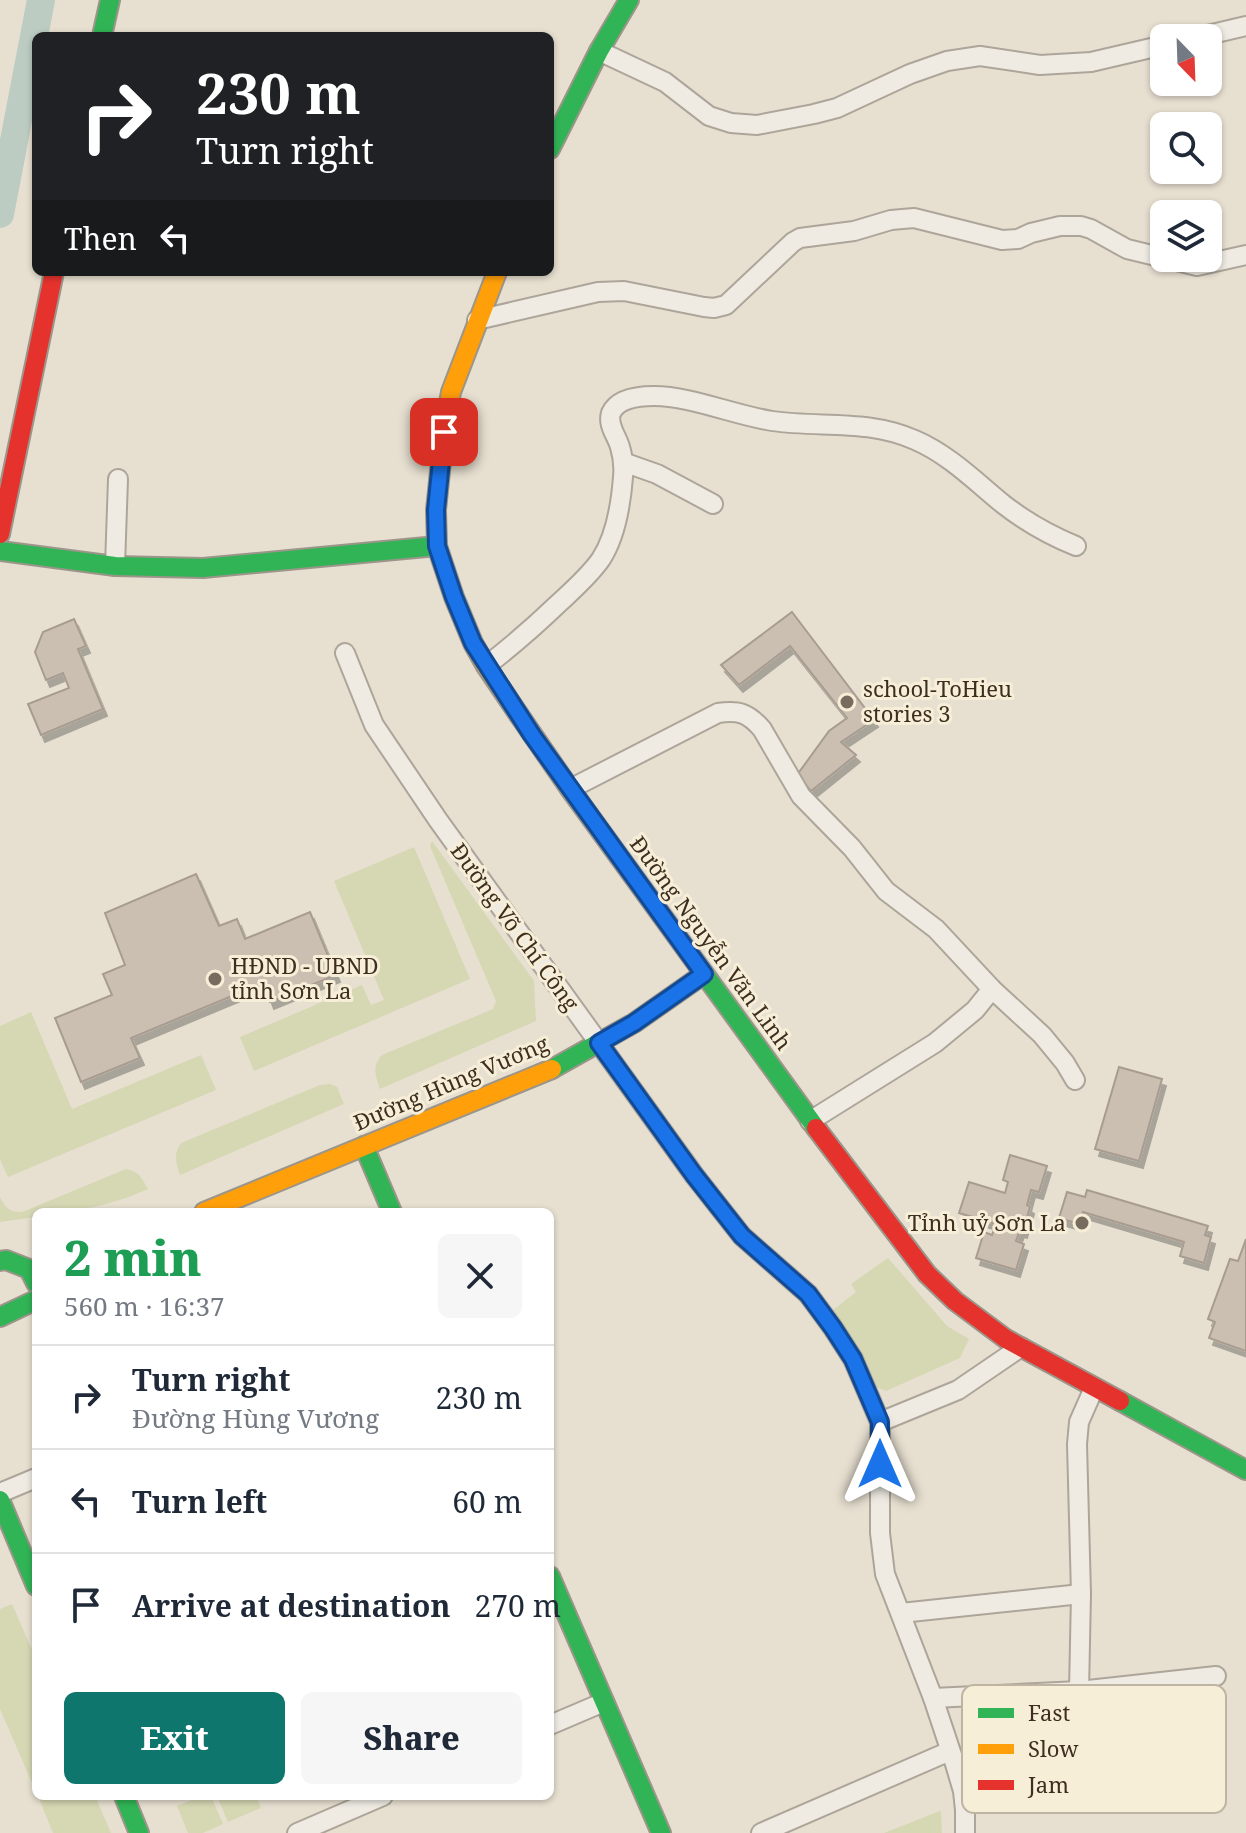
<!DOCTYPE html>
<meta charset="utf-8">
<style>
body{margin:0;font-family:"Noto Serif",serif;background:#f6f6f7;color:#1f2937;height:100vh;display:flex;flex-direction:column;font-size:30px;white-space:nowrap}
*{box-sizing:border-box;margin:0}
p{font-size:26px;color:#747a83}
.icon{flex:none;width:44px;height:44px;fill:none;stroke:currentColor;stroke-width:2;stroke-linecap:round;stroke-linejoin:round}
.map{position:relative;flex:1;overflow:hidden}
.side{position:absolute;left:32px;top:1208px;width:522px;height:592px;display:flex;flex-direction:column;background:#fff;border-radius:12px;box-shadow:0 2px 6px #0004}
.side>*{flex:none}
.banner{position:absolute;left:32px;top:32px;width:522px;height:244px;border-radius:12px;box-shadow:0 2px 6px #0004;background:#202124;color:#fff;overflow:hidden}
.needle{width:52px;rotate:157deg}
.buttons{position:absolute;left:1150px;top:24px;display:grid;gap:16px}
.buttons a{display:grid;place-items:center;width:72px;height:72px;border-radius:12px;background:#fff;box-shadow:0 2px 6px #0004;font-size:40px}
.pin{position:absolute;display:grid;place-items:center;width:68px;height:68px;color:#fff;margin:-34px;border-radius:16px;box-shadow:0 4px 12px #0006}
.me{position:absolute;width:88px;margin:-44px;rotate:0deg;stroke-linejoin:round;filter:drop-shadow(0 0 6px #0008)}
.turn{display:flex;align-items:center;gap:28px;height:168px;padding:0 32px;font-size:36px}
.turn .icon{width:104px;height:104px;stroke-width:2.5}
.turn b{display:block;font-size:56px;line-height:68px}
.then{display:flex;align-items:center;height:76px;padding:0 32px;background:#0003;gap:16px;font-size:30px}
.round{display:grid;place-items:center;flex:none;width:84px;height:84px;border-radius:12px;background:#f6f6f7}
.overview{display:flex;align-items:center;justify-content:space-between;height:136px;padding:0 32px}
h1{font-size:48px;font-weight:800;line-height:60px;color:#1e9e55}
.button{display:flex;gap:16px;margin-top:auto;padding:16px 32px}
.button a{flex:1;height:92px;border-radius:12px;background:#0f766e;color:#fff;font-size:32px;font-weight:800;line-height:92px;text-align:center}
.button a+a{background:#f6f6f7;color:#1f2937}
ul{padding:0;list-style:none}
li{display:flex;align-items:center;gap:24px;height:104px;padding:0 32px;border-top:2px solid #e0e1e3}
li div{flex:1}
li b{display:block;font-size:30px}
li em{font-style:normal}
.map>svg:first-child{display:block}
</style>
<div class="map">
<svg width="1246" height="1833" viewBox="0 0 1246 1833">
<defs>
<filter id="shadow"><feDropShadow dx="4" dy="7" stdDeviation="0" flood-color="#0004"/></filter>
</defs>
<rect width="100%" height="100%" fill="#e7e0d1"/>
<g fill="#d6d7b3">
<path d="M 432,841 L 534,981 L 536,1021 L 380,1089 C 375,1076 372,1065 382,1055 L 493,1009 L 496,1001 L 430,846 Z"/>
<polygon points="414,847 470,979 254,1071 240,1037 362,985 371,1005 384,1000 334,881"/>
<polygon points="31,1012 72,1109 201,1055 216,1090 8,1177 0,1159 0,1026"/>
<path d="M 330,1084 L 337,1087 L 344,1104 L 180,1175 C 176,1163 173,1154 181,1143 L 320,1085 Z"/>
<path d="M 126,1169 C 139,1171 142,1179 148,1189 C 111,1206 76,1212 36,1212 L 36,1217 L 0,1222 L 0,1197 C 5,1208 10,1212 22,1212 Z"/>
<polygon points="888,1258 947,1326 969,1339 960,1358 886,1391 874,1386 853,1341 832,1311 856,1292 851,1284"/>
<polygon points="12,1604 36,1659 36,1792 0,1709 0,1609"/>
<polygon points="38,1796 95,1796 111,1833 53,1833"/>
<polygon points="201,1796 211,1796 223,1824 203,1833 188,1833 177,1806"/>
<polygon points="217,1796 256,1796 261,1808 228,1822"/>
<polygon points="941,1811 942,1833 884,1833 940,1811"/>
</g>
<g fill="none" stroke-linecap="round" stroke-linejoin="round">
<polyline stroke="#bcccc2" stroke-width="28" points="0,214 41,0"/>
</g>
<g fill="#cbbfb2" stroke="#a89c90" stroke-width="2" filter="url(#shadow)">
<polygon points="792,612 874,720 841,742 856,755 811,791 797,775 829,731 847,718 790,646 739,685 721,665"/>
<polygon points="74,619 86,646 78,649 103,709 41,735 28,704 69,688 63,673 46,680 35,652 43,632"/>
<polygon points="196,874 219,926 237,919 245,939 310,912 336,975 270,1002 263,983 131,1038 140,1058 81,1082 55,1018 112,995 103,974 125,965 105,913"/>
<polygon points="1119,1067 1162,1079 1139,1161 1095,1149"/>
<polygon points="1010,1155 1047,1166 1039,1192 1031,1190 1027,1205 1030,1207 1023,1231 1020,1230 1016,1241 1024,1244 1016,1270 976,1258 984,1232 992,1235 996,1224 959,1213 969,1182 1005,1193 1008,1182 1003,1180"/>
<polygon points="1087,1190 1208,1226 1205,1235 1211,1237 1204,1263 1180,1256 1184,1242 1083,1212 1079,1224 1059,1218 1067,1192 1085,1197"/>
<polygon points="1246,1239 1246,1351 1209,1338 1215,1322 1208,1319 1230,1259 1238,1261"/>
</g>
<g fill="none" stroke-linecap="round" stroke-linejoin="round">
<g stroke="#ada599" stroke-width="22">
<g id="street">
<polyline points="1195,38 1246,26"/>
<polyline points="599,51 665,82 709,116 731,123 757,125 814,114 837,108 910,74 947,61 980,56 1040,65 1091,62 1164,45"/>
<polyline points="477,320 598,292 624,291 704,307 714,308 726,305 793,242 800,238 854,231 891,220 914,218 1002,240 1018,239 1031,233 1060,226 1081,226 1091,229 1127,249 1197,266 1246,255"/>
<polyline points="623,462 657,474 713,504"/>
<polyline points="115,566 118,479"/>
<polyline points="345,653 374,725 438,820 694,1175 742,1236 808,1294 833,1328 853,1359 880,1422 880,1533 885,1574 933,1698 955,1764 963,1791 965,1810 965,1833"/>
<path d="M 486,666 C 512,646 536,625 560,602 C 574,589 590,575 601,559 C 616,536 621,503 623,477 C 624,467 623,457 620,447 C 617,436 607,425 611,413 C 618,398 639,396 654,396 C 690,396 734,415 772,421 C 822,428 867,419 915,440 C 948,454 975,481 1003,504 C 1026,522 1049,535 1076,546"/>
<path d="M 570,789 L 718,713 C 739,710 748,713 762,729 L 801,796 L 852,848 L 886,891 L 936,929 L 992,989 L 1042,1035 L 1065,1063 L 1075,1080"/>
<polyline points="810,1121 935,1043 975,1010 992,989"/>
<polyline points="880,1422 958,1390 1021,1347"/>
<polyline points="0,1493 36,1478"/>
<polyline points="901,1613 1081,1594"/>
<polyline points="1079,1691 1081,1594 1077,1444 1079,1422 1094,1388"/>
<polyline points="933,1698 1079,1691 1216,1676"/>
<polyline points="550,1725 604,1702"/>
<polyline points="297,1833 383,1796"/>
<polyline points="761,1833 950,1751"/>
</g>
</g>
<g stroke="#9c958a" stroke-width="22">
<g id="fast">
<polyline points="102,36 110,0"/>
<polyline points="550,149 599,51 629,0"/>
<polyline points="0,551 115,566 203,568 437,546"/>
<polyline points="519,715 570,789 816,1128"/>
<polyline points="552,1069 634,1023 704,974"/>
<polyline points="364,1146 392,1212"/>
<polyline points="0,1261 6,1260 29,1269 36,1283"/>
<polyline points="0,1317 36,1300"/>
<polyline points="1120,1401 1246,1470"/>
<polyline points="0,1500 36,1586"/>
<polyline points="550,1576 661,1833"/>
<polyline points="124,1796 139,1833"/>
</g>
</g>
<g stroke="#9c958a" stroke-width="22">
<g id="slow">
<polyline points="497,272 451,392 444,432 436,510 437,546 454,597 473,643 486,666 519,715"/>
<polyline points="204,1212 552,1069"/>
</g>
</g>
<g stroke="#9c958a" stroke-width="22">
<g id="jam">
<polyline points="0,534 54,272"/>
<polyline points="816,1128 927,1274 955,1301 1006,1339 1120,1401"/>
</g>
</g>
<use href="#street" stroke="#efebe3" stroke-width="18"/>
<use href="#fast" stroke="#30b455" stroke-width="18"/>
<use href="#slow" stroke="#ff9f0a" stroke-width="18"/>
<use href="#jam" stroke="#e5322d" stroke-width="18"/>
</g>
<g fill="none" stroke-linecap="round" stroke-linejoin="round">
<g stroke="#114b97" stroke-width="20">
<polyline id="route" points="444,432 436,510 437,546 454,597 473,643 532,735 704,974 634,1023 599,1043 694,1175 742,1236 808,1294 833,1328 853,1359 880,1422 880,1464"/>
</g>
<use href="#route" stroke="#1a73e8" stroke-width="14"/>
</g>
<g fill="#786c5e" stroke="#f7eed8" stroke-width="3">
<circle cx="847" cy="702" r="8"/>
<circle cx="215" cy="979" r="8"/>
<circle cx="1082" cy="1223" r="8"/>
</g>
<g text-anchor="middle" stroke-width="6" stroke-linejoin="round" paint-order="stroke">
<g font-size="22" fill="#3d2e20" stroke="#f7eed8" text-anchor="start">
<text x="863" y="697">school-ToHieu<tspan x="863" dy="25">stories 3</tspan></text>
<text x="231" y="974">HĐND - UBND<tspan x="231" dy="25">tỉnh Sơn La</tspan></text>
<text x="1066" y="1231" text-anchor="end">Tỉnh uỷ Sơn La</text>
</g>
<g font-size="22" fill="#3d2e20" stroke="#f7eed8">
<text transform="translate(515 927) rotate(54)" y="8">Đường Võ Chí Công</text>
<text transform="translate(711 943) rotate(54)" y="8">Đường Nguyễn Văn Linh</text>
<text transform="translate(451 1083) rotate(-23)" y="8">Đường Hùng Vương</text>
</g>
</g>
<rect x="962" y="1685" width="264" height="128" rx="12" fill="#f7eed8" stroke="#bfb4a1" stroke-width="2"/>
<rect x="978" y="1708" width="36" height="10" fill="#30b455"/>
<rect x="978" y="1744" width="36" height="10" fill="#ff9f0a"/>
<rect x="978" y="1780" width="36" height="10" fill="#e5322d"/>
<g font-size="22" fill="#3d2e20">
<text x="1028" y="1721">Fast</text>
<text x="1028" y="1757">Slow</text>
<text x="1028" y="1793">Jam</text>
</g>
</svg>
<div class="buttons">
<a><svg class="needle" viewBox="-14 -14 28 28"><path d="M0-13l5 13h-10z" fill="#e53935"/><path d="M0 13l5-13h-10z" fill="#747a83"/></svg></a>
<a><svg class="icon" aria-label="search" viewBox="0 0 24 24"><circle cx="10" cy="10" r="6"/><path d="M15 15l6 6"/></svg></a>
<a><svg class="icon" aria-label="layers" viewBox="0 0 24 24"><path d="M12 4l9 5-9 5-9-5zM3 14l9 5 9-5"/></svg></a>
</div>
<div class="pin" style="left:444px;top:432px;background:#d93025"><svg class="icon" aria-label="arrive" viewBox="0 0 24 24"><path d="M6 21V4h12l-3 4 3 4H6"/></svg></div>
<svg class="me" style="left:880px;top:1464px" viewBox="-20 -20 40 40"><path d="M0-17L14 15 0 8-14 15z" fill="#1a73e8" stroke="#fff" stroke-width="4"/></svg>
<div class="banner">
<div class="turn"><svg class="icon" aria-label="right" viewBox="0 0 24 24"><path d="M7 20v-9h11M14 6l5 5-5 5"/></svg><div><b>230 m</b>Turn right</div></div>
<div class="then">Then<svg class="icon" aria-label="left" viewBox="0 0 24 24"><path d="M17 20v-9H6M10 6l-5 5 5 5"/></svg></div>
</div>
<section class="side">
<div class="overview"><div><h1>2 min</h1><p>560 m · 16:37</p></div><a class="round"><svg class="icon" aria-label="close" viewBox="0 0 24 24"><path d="M6 6l12 12M18 6L6 18"/></svg></a></div>
<ul>
<li><svg class="icon" aria-label="right" viewBox="0 0 24 24"><path d="M7 20v-9h11M14 6l5 5-5 5"/></svg><div><b>Turn right</b><p>Đường Hùng Vương</p></div><em>230 m</em></li>
<li><svg class="icon" aria-label="left" viewBox="0 0 24 24"><path d="M17 20v-9H6M10 6l-5 5 5 5"/></svg><div><b>Turn left</b></div><em>60 m</em></li>
<li><svg class="icon" aria-label="arrive" viewBox="0 0 24 24"><path d="M6 21V4h12l-3 4 3 4H6"/></svg><div><b>Arrive at destination</b></div><em>270 m</em></li>
</ul>
<div class="button"><a>Exit</a><a>Share</a></div>
</section>
</div>
